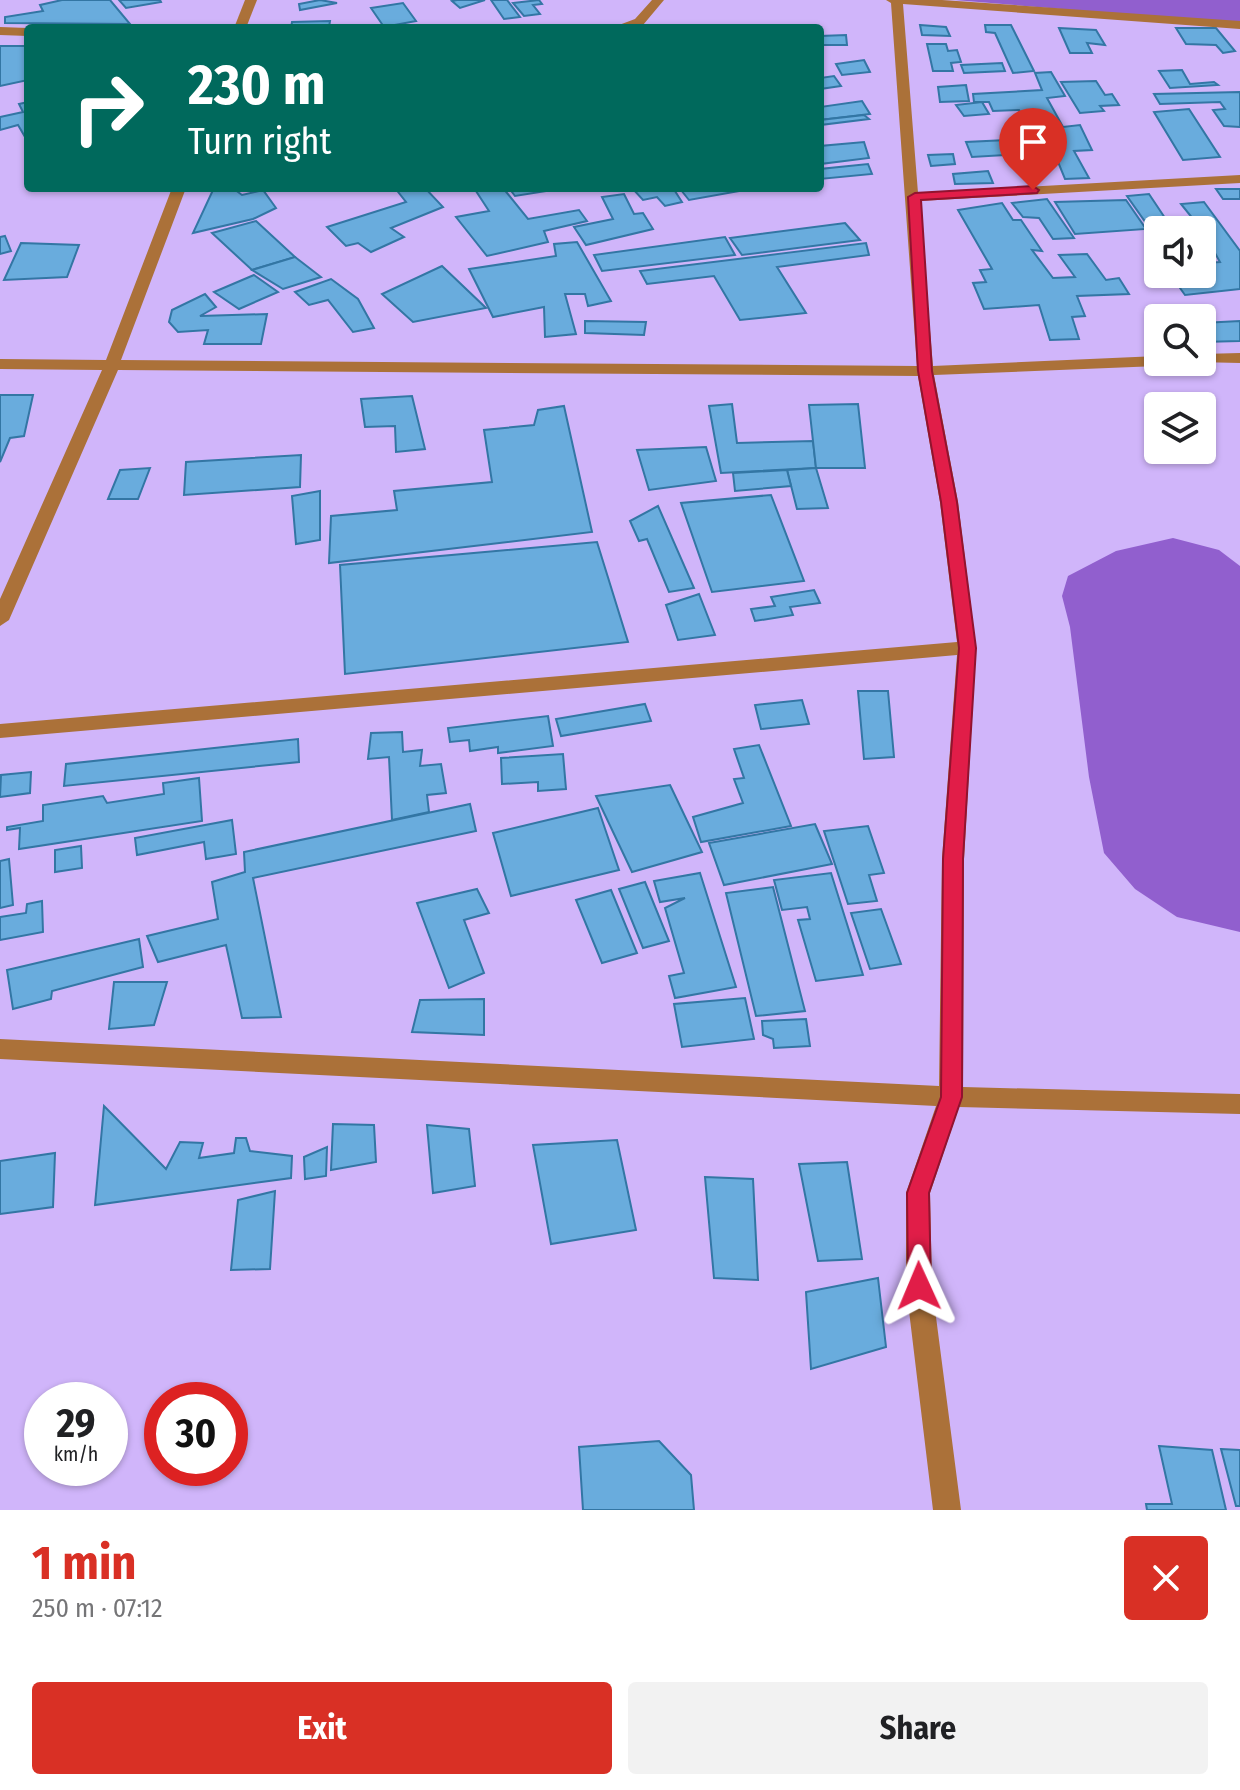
<!DOCTYPE html>
<meta charset="utf-8">
<style>
body{margin:0;font-family:"Fira Sans Condensed",sans-serif;background:#f2f2f2;color:#202124;height:100vh;display:flex;flex-direction:column;font-size:30px;white-space:nowrap}
*{box-sizing:border-box;margin:0}
p{font-size:26px;color:#757577}
.icon{flex:none;width:44px;height:44px;fill:none;stroke:currentColor;stroke-width:2;stroke-linecap:round;stroke-linejoin:round}
.map{position:relative;height:1510px;overflow:hidden}
.drawer{display:flex;flex-direction:column;background:#fff;flex:1}
.drawer>*{flex:none}
.hud{position:absolute;left:24px;top:24px;width:800px;height:168px;border-radius:8px;box-shadow:0 2px 6px #0004;background:#00695c;color:#fff;overflow:hidden}
.controls{position:absolute;left:1144px;top:216px;display:grid;gap:16px}
.controls a{display:grid;place-items:center;width:72px;height:72px;border-radius:8px;background:#fff;box-shadow:0 2px 6px #0004;font-size:40px}
.speed{position:absolute;left:24px;top:1382px;display:flex;gap:16px;font-size:40px;font-weight:700;text-align:center}
.speed>*{display:grid;place-content:center;width:104px;height:104px;border-radius:50%;background:#fff;box-shadow:0 2px 6px #0004;line-height:1}
.speed small{font-size:20px;font-weight:400}
.speed .limit{border:12px solid #d22;background:#fff;color:#111}
.pin{position:absolute;display:grid;place-items:center;width:68px;height:68px;color:#fff;margin:-82px -34px;border-radius:50% 50% 50% 0;rotate:-45deg;box-shadow:0 0 8px #0007}
.pin .icon{rotate:45deg}
.me{position:absolute;width:88px;margin:-44px;rotate:359deg;stroke-linejoin:round;filter:drop-shadow(0 0 6px #0008)}
.turn{display:flex;align-items:center;gap:28px;height:168px;padding:0 32px;font-size:36px}
.turn .icon{width:104px;height:104px;stroke-width:2.5}
.turn b{display:block;font-size:56px;line-height:68px}
.round{display:grid;place-items:center;flex:none;width:84px;height:84px;border-radius:8px;background:#f2f2f2}
.head{display:flex;align-items:center;justify-content:space-between;height:136px;padding:0 32px}
h1{font-size:48px;font-weight:700;line-height:60px;color:#d93025}
.primary-button{display:flex;gap:16px;margin-top:auto;padding:16px 32px}
.primary-button a{flex:1;height:92px;border-radius:8px;background:#d93025;color:#fff;font-size:32px;font-weight:700;line-height:92px;text-align:center}
.primary-button a+a{background:#f2f2f2;color:#202124}
.map>svg:first-child{display:block}
</style>
<div class="map">
<svg width="1240" height="1510" viewBox="0 0 1240 1510">
<rect width="100%" height="100%" fill="#d0b5fa"/>
<g fill="#915fce">
<polygon points="955,0 1240,0 1240,24"/>
<polygon points="1173,538 1219,550 1240,566 1240,932 1177,917 1135,889 1104,853 1089,777 1070,627 1062,596 1068,576 1116,551"/>
</g>
<g fill="#69acdd" stroke="#3376a4" stroke-width="2">
<polygon points="62,0 110,0 130,24 5,23 5,17 43,11 40,5"/>
<polygon points="119,0 160,0 161,2 126,8"/>
<polygon points="320,0 337,3 300,10 299,4"/>
<polygon points="485,0 460,8 452,1 457,0"/>
<polygon points="491,0 507,0 520,17 504,19"/>
<polygon points="539,0 542,4 533,5 540,14 524,16 513,3"/>
<polygon points="403,3 416,21 384,27 371,8"/>
<polygon points="330,21 329,27 291,28 292,22"/>
<polygon points="920,25 946,27 950,36 922,35"/>
<polygon points="985,25 1011,25 1034,71 1013,73 995,33 986,32"/>
<polygon points="1059,28 1096,30 1105,45 1087,43 1092,53 1070,53"/>
<polygon points="1176,28 1216,28 1235,51 1223,53 1216,45 1186,44"/>
<polygon points="846,35 847,45 820,45 820,36"/>
<polygon points="927,44 946,44 948,51 957,50 961,62 951,63 953,71 933,71"/>
<polygon points="0,46 28,46 28,80 0,86"/>
<polygon points="864,60 870,72 842,75 836,64"/>
<polygon points="1002,63 1005,71 964,73 961,65"/>
<polygon points="1182,70 1190,84 1214,82 1218,85 1170,88 1159,71"/>
<polygon points="1051,72 1065,96 1047,98 1063,127 1080,125 1092,150 1074,151 1089,178 1065,179 1054,152 972,157 966,142 1031,139 1019,110 993,111 989,102 974,102 973,94 1042,90 1035,73"/>
<polygon points="834,76 841,86 820,89 820,78"/>
<polygon points="1096,81 1105,95 1112,94 1119,105 1100,106 1104,111 1080,113 1061,82"/>
<polygon points="966,85 969,101 940,102 938,87"/>
<polygon points="1240,92 1240,127 1224,126 1213,110 1225,109 1220,102 1160,104 1154,94"/>
<polygon points="862,101 870,114 820,120 820,107"/>
<polygon points="28,102 28,142 18,125 0,130 0,117 23,112 19,104"/>
<polygon points="982,102 989,114 964,116 956,105"/>
<polygon points="1189,109 1220,157 1183,160 1154,112"/>
<polygon points="864,115 869,119 820,125 820,120"/>
<polygon points="864,142 869,158 820,164 820,146"/>
<polygon points="953,154 955,164 931,166 928,155"/>
<polygon points="868,164 872,174 820,179 820,169"/>
<polygon points="988,171 993,183 955,184 953,174"/>
<polygon points="395,188 425,188 443,207 391,228 404,237 371,252 358,243 346,246 327,227 406,202"/>
<polygon points="474,188 503,188 528,219 579,210 587,221 544,231 548,242 487,256 456,217 489,211"/>
<polygon points="509,188 565,188 515,196"/>
<polygon points="632,188 673,188 682,202 665,206 657,197 643,200"/>
<polygon points="691,188 756,188 689,200 681,190"/>
<polygon points="234,189 242,195 263,190 276,208 253,219 193,233 213,190"/>
<polygon points="1216,189 1240,189 1240,199 1223,199"/>
<polygon points="624,194 634,214 643,213 653,229 586,245 574,227 613,219 602,197"/>
<polygon points="1149,194 1173,230 1158,230 1158,240 1127,196"/>
<polygon points="1047,199 1074,238 1053,239 1039,218 1023,217 1012,203"/>
<polygon points="1126,200 1146,229 1075,234 1055,202"/>
<polygon points="1204,202 1240,251 1240,289 1185,295 1170,274 1202,274 1202,263 1220,262 1202,230 1181,204"/>
<polygon points="1002,203 1013,220 1021,220 1042,251 1032,250 1053,278 1075,277 1059,255 1087,254 1106,280 1119,278 1129,294 1077,296 1085,316 1072,317 1079,339 1050,340 1039,305 984,309 973,283 986,282 980,270 992,269 958,210"/>
<polygon points="256,221 295,257 252,270 212,233"/>
<polygon points="845,223 860,240 742,255 730,238"/>
<polygon points="5,236 11,251 0,254 0,237"/>
<polygon points="725,237 735,255 602,271 594,255"/>
<polygon points="577,242 611,301 588,306 585,294 565,294 576,334 545,337 544,307 493,317 469,269 556,256 554,244"/>
<polygon points="21,243 79,245 67,277 4,280"/>
<polygon points="866,243 869,255 777,267 806,313 740,320 714,276 647,284 640,271"/>
<polygon points="295,257 321,277 283,289 252,270"/>
<polygon points="442,266 486,308 413,322 382,294"/>
<polygon points="254,275 278,292 239,309 214,292"/>
<polygon points="331,279 358,299 374,328 353,332 328,300 309,305 295,292"/>
<polygon points="205,294 216,307 200,316 267,314 261,344 204,344 208,330 178,332 169,322 172,310"/>
<polygon points="585,321 646,322 644,335 585,333"/>
<polygon points="1240,321 1240,341 1202,342 1202,323"/>
<polygon points="0,395 33,395 24,436 10,438 0,462"/>
<polygon points="412,396 425,449 396,452 395,426 365,427 361,399"/>
<polygon points="732,404 737,443 813,441 816,468 721,473 709,406"/>
<polygon points="858,404 865,468 816,468 809,405"/>
<polygon points="564,406 592,532 329,563 331,516 397,510 394,491 492,482 484,430 534,425 538,410"/>
<polygon points="706,447 716,481 649,490 637,450"/>
<polygon points="301,455 300,487 184,495 186,462"/>
<polygon points="150,468 138,499 108,499 120,470"/>
<polygon points="816,468 828,508 797,509 787,470"/>
<polygon points="787,470 791,486 735,491 733,473"/>
<polygon points="320,491 320,540 296,544 292,496"/>
<polygon points="771,495 804,581 712,592 681,503"/>
<polygon points="658,506 694,588 669,592 647,539 639,541 630,521"/>
<polygon points="597,542 628,642 345,674 340,565"/>
<polygon points="814,590 820,603 790,607 793,615 755,621 751,609 775,606 771,597"/>
<polygon points="699,594 715,635 678,640 666,605"/>
<polygon points="858,691 888,691 894,757 864,759"/>
<polygon points="802,700 809,724 761,729 755,705"/>
<polygon points="645,704 651,721 561,736 556,719"/>
<polygon points="548,716 553,746 498,753 498,747 470,751 469,740 450,742 448,728"/>
<polygon points="402,732 403,752 422,750 420,766 441,764 446,793 427,795 429,812 392,820 389,757 368,759 371,733"/>
<polygon points="298,739 299,762 64,786 66,764"/>
<polygon points="759,745 791,826 701,842 693,817 743,803 734,779 744,778 734,749"/>
<polygon points="563,754 566,789 538,791 538,782 502,784 501,758"/>
<polygon points="31,772 30,793 0,797 1,775"/>
<polygon points="199,778 202,821 19,849 20,828 7,830 7,827 43,821 43,805 103,796 107,803 164,794 163,783"/>
<polygon points="670,785 702,852 632,872 596,796"/>
<polygon points="470,804 476,831 253,878 281,1017 242,1018 226,945 158,962 147,936 218,919 212,882 245,872 244,852"/>
<polygon points="598,808 619,870 511,896 493,833"/>
<polygon points="232,820 236,854 206,859 204,842 137,855 135,838"/>
<polygon points="815,824 832,864 724,885 709,843"/>
<polygon points="868,826 884,873 869,875 877,901 848,904 824,831"/>
<polygon points="81,846 82,868 55,872 55,850"/>
<polygon points="9,859 13,905 0,908 0,861"/>
<polygon points="700,873 736,987 675,998 669,976 684,973 665,908 685,898 660,902 654,881"/>
<polygon points="831,873 863,975 816,981 798,920 810,919 807,907 782,910 774,880"/>
<polygon points="645,882 669,941 643,948 619,889"/>
<polygon points="773,887 805,1011 756,1016 726,893"/>
<polygon points="477,889 489,913 464,920 484,973 449,988 417,903"/>
<polygon points="611,890 637,953 602,963 576,900"/>
<polygon points="42,901 43,932 0,940 0,917 26,913 27,904"/>
<polygon points="881,909 901,964 870,969 851,913"/>
<polygon points="139,939 143,967 52,991 51,999 13,1009 7,970"/>
<polygon points="114,982 167,982 154,1025 109,1029"/>
<polygon points="745,998 754,1039 682,1047 674,1004"/>
<polygon points="484,999 484,1035 412,1032 420,1000"/>
<polygon points="806,1019 810,1046 774,1048 773,1039 763,1035 762,1021"/>
<polygon points="104,1106 166,1169 180,1142 203,1143 199,1158 234,1153 236,1138 246,1138 250,1151 292,1156 291,1178 95,1205"/>
<polygon points="333,1124 374,1125 376,1162 331,1170"/>
<polygon points="427,1125 469,1129 475,1186 433,1193"/>
<polygon points="617,1140 636,1230 551,1244 533,1145"/>
<polygon points="327,1147 326,1176 305,1179 304,1157"/>
<polygon points="55,1153 53,1207 0,1214 0,1161"/>
<polygon points="847,1162 862,1259 818,1261 799,1164"/>
<polygon points="705,1177 753,1179 758,1280 714,1278"/>
<polygon points="275,1191 270,1269 231,1270 238,1200"/>
<polygon points="878,1278 886,1347 811,1369 806,1292"/>
<polygon points="659,1441 691,1475 694,1510 583,1510 579,1447"/>
<polygon points="1159,1446 1212,1450 1226,1510 1147,1510 1146,1504 1172,1504"/>
<polygon points="1221,1449 1240,1450 1240,1506 1236,1506"/>
</g>
<g fill="none" stroke-linecap="round" stroke-linejoin="round">
<g fill="#ab7139" fill-rule="evenodd">
<polygon points="245,0 257,0 246,28 234,28"/>
<polygon points="652,0 664,0 643,25 611,28 635,19"/>
<polygon points="886,0 942,0 1240,21 1240,29 903,4 918,193 1240,175 1240,183 919,201 933,366 1158,356 1158,362 1165,362 1158,366 934,375 958,502 976,648 964,859 963,1087 1240,1094 1240,1114 959,1107 930,1193 932,1286 961,1510 933,1510 906,1286 906,1193 936,1106 0,1059 0,1039 939,1086 942,859 957,655 0,738 0,724 957,642 940,502 918,376 118,370 9,620 0,626 0,599 102,370 0,369 0,359 106,360 172,188 186,188 121,360 917,366 891,3"/>
<polygon points="0,27 28,28 28,36 0,35"/>
<polygon points="1240,353 1240,363 1196,362 1202,362 1202,354"/>
</g>
</g>
<polygon fill="#e11d48" stroke="#92132f" stroke-width="2" points="1033,186 1039,190 1037,193 921,200 932,371 957,502 976,648 963,859 962,1097 929,1193 931,1286 928,1294 919,1297 911,1294 908,1286 907,1193 941,1097 943,859 959,648 941,502 918,371 908,197 915,193"/>
</svg>
<div class="controls">
<a><svg class="icon" aria-label="sound" viewBox="0 0 24 24"><path d="M4 9h4l5-4v14l-5-4H4zM17 9q2 3 0 6"/></svg></a>
<a><svg class="icon" aria-label="search" viewBox="0 0 24 24"><circle cx="10" cy="10" r="6"/><path d="M15 15l6 6"/></svg></a>
<a><svg class="icon" aria-label="layers" viewBox="0 0 24 24"><path d="M12 4l9 5-9 5-9-5zM3 14l9 5 9-5"/></svg></a>
</div>
<div class="speed"><div>29<small>km/h</small></div><div class="limit">30</div></div>
<div class="pin" style="left:1033px;top:190px;background:#d93025"><svg class="icon" aria-label="arrive" viewBox="0 0 24 24"><path d="M6 21V4h12l-3 4 3 4H6"/></svg></div>
<svg class="me" style="left:919px;top:1286px" viewBox="-20 -20 40 40"><path d="M0-17L14 15 0 8-14 15z" fill="#e11d48" stroke="#fff" stroke-width="4"/></svg>
<div class="hud">
<div class="turn"><svg class="icon" aria-label="right" viewBox="0 0 24 24"><path d="M7 20v-9h11M14 6l5 5-5 5"/></svg><div><b>230 m</b>Turn right</div></div>
</div>
</div>
<section class="drawer">
<div class="head"><div><h1>1 min</h1><p>250 m · 07:12</p></div><a class="round" style="background:#d93025;color:#fff"><svg class="icon" aria-label="close" viewBox="0 0 24 24"><path d="M6 6l12 12M18 6L6 18"/></svg></a></div>
<div class="primary-button"><a>Exit</a><a>Share</a></div>
</section>
